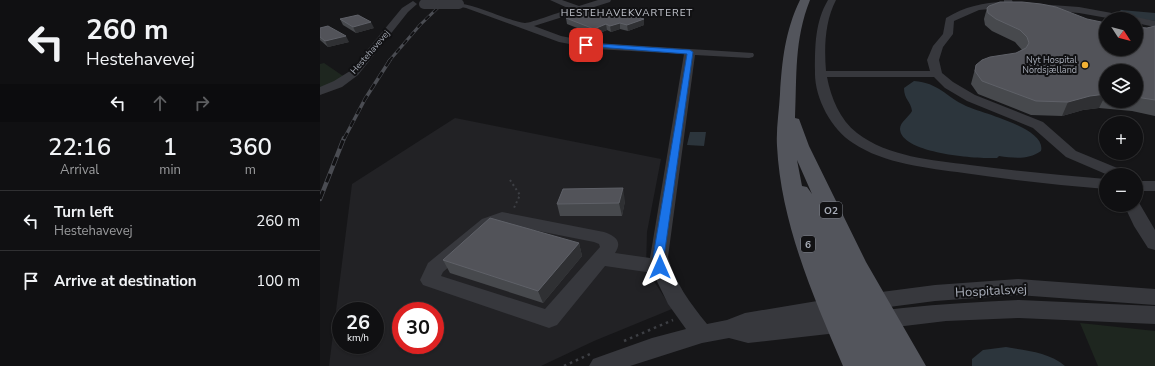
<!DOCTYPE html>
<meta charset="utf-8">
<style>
body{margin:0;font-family:"Nunito Sans",sans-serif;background:#19191b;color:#f1f3f6;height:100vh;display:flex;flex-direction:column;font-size:15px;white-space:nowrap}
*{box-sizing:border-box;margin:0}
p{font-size:13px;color:#9c9d9f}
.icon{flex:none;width:22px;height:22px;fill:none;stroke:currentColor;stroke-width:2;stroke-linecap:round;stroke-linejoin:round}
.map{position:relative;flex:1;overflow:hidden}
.drawer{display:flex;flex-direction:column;background:#101012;width:320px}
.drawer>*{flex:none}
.hud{background:#101012;color:#f1f3f6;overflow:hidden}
.needle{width:26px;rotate:126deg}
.fabs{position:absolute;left:779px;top:12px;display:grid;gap:8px}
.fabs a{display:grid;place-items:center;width:44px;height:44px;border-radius:50%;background:#101012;box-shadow:0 1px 3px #0004,0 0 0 1px #303032;font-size:20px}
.speed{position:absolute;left:12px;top:302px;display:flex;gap:8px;font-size:20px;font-weight:700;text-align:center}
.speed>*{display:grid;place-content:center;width:52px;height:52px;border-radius:50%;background:#101012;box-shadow:0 1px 3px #0004,0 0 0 1px #303032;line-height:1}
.speed small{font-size:10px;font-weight:400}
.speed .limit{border:6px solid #d22;background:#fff;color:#111}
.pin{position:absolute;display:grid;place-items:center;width:34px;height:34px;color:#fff;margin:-17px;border-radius:8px;box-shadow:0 2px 6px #0006}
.me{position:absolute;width:44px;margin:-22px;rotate:0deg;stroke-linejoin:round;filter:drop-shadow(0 0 3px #0008)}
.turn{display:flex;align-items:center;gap:14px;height:84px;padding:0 20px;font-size:18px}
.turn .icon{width:52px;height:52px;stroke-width:2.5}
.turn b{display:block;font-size:28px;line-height:34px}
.lanes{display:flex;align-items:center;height:38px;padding:0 20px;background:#0003;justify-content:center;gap:20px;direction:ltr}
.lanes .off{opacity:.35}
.eta{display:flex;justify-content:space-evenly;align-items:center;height:68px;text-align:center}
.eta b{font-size:24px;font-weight:600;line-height:28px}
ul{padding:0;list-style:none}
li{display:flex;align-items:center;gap:12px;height:60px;padding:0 20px;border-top:1px solid #303032}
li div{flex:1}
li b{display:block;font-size:15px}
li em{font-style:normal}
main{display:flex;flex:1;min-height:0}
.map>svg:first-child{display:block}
</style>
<main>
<section class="drawer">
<div class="hud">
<div class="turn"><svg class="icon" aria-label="left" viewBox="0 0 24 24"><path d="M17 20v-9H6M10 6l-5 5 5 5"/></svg><div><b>260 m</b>Hestehavevej</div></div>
<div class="lanes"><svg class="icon" aria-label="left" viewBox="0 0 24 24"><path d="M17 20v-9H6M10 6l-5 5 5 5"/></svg><svg class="icon off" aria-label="ahead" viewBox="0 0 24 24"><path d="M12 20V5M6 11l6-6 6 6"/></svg><svg class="icon off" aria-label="right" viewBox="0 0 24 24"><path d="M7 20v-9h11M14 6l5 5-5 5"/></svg></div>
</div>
<div class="eta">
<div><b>22:16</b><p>Arrival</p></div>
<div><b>1</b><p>min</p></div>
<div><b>360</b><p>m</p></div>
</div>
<ul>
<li><svg class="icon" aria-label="left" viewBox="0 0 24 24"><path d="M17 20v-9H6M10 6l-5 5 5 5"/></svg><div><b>Turn left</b><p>Hestehavevej</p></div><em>260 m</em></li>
<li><svg class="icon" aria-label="arrive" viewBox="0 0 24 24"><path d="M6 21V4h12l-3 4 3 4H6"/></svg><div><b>Arrive at destination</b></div><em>100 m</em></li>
</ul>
</section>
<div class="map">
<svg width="835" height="366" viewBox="0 0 835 366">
<rect width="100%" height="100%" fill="#161618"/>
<path fill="#222225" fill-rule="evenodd" d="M 135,118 L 341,159 L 327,232 L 326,269 L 352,309 L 274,341 L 221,366 L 9,366 L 32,184 ZM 21,311 L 55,311 L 55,345 L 21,345 ZM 81,311 L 115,311 L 115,345 L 81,345 Z"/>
<g fill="#1e261f">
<polygon points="4,63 26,78 0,89 0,64"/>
<polygon points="760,323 835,331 835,366 778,366"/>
</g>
<g fill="#2c353c">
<polygon points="801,10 835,13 835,21 801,16 798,13"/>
<path d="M 594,81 C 619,83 625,96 646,106 C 661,113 727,128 721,151 C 708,160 694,158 679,156 L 677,158 C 659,159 581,154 580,129 C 580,122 589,117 592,111 C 591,101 584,100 584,88 Z"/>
<polygon points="370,132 386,132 384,146 367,145"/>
<path d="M 686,347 C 706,351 729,352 745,366 L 652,366 L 652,359 L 663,350 Z"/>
</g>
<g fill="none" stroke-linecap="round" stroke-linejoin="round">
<polyline stroke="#3d3f44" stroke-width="2" stroke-dasharray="2 3" stroke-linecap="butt" points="190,180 200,195 193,210"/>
<g stroke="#3d3f44" stroke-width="2.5" stroke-dasharray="2.5 4" stroke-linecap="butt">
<polyline points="304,341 353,320"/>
<polyline points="244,366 270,354"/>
</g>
<g fill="#37383d" fill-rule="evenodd">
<path d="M 230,0 L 242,0 L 259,6 L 278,0 L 291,0 L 290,2 L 214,26 L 241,36 L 276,43 L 433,53 L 434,55 L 433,57 L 429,58 L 375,55 L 348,257 C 355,283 370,303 387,324 L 407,320 L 425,313 L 521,297 L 528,299 L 531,305 L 528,311 L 505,316 L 526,314 L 534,317 L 537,323 L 534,329 L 526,332 L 428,343 L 409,338 L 382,343 L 310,366 L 269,366 L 273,359 L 332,338 L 366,329 L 348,304 L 333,273 L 285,266 L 237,325 L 229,328 L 103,285 L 100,280 L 108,263 L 162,219 L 182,212 L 284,232 C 295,236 303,241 295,253 L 330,258 L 364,54 L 276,49 L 239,42 L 146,8 L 136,6 L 135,4 C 146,0 190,22 205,23 C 211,23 242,11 250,9 ZM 183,224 L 274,242 L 279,244 L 280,247 L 225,309 L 121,276 L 123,272 L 174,227 Z"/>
<path d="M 508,0 L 516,0 C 505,21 504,47 506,71 L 610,71 L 607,60 L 613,46 L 623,34 L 626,18 C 644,7 664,2 684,2 L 684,0 L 692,0 L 694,5 L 693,7 L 659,10 L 634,21 L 633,34 L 623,47 L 619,60 L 622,73 L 633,82 L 655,95 L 723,122 L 756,151 L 807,172 L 809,175 L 788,175 L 746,157 L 713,128 L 647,101 L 625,88 L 614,77 L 507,77 C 511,98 520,120 537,133 C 568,157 612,160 650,165 C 695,171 740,175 786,179 L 786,189 C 738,185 691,180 644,173 C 608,168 564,164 533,143 C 511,129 494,97 495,71 C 495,46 495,22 508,0 Z"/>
<polygon points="93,1 97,4 88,12 38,75 22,87 0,95 0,87 14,81 30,71 82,8"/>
<polygon points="718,4 759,7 808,16 812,18 816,17 835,21 835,27 816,23 816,19 793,19 759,13 715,9 714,7"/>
<rect x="816" y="181" width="19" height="10"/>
<polygon points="816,201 818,201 835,230 835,250 828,248 814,226 804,205 816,205"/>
<polygon points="698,279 835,289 835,305 698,295 615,301 546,310 539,308 536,302 539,296 546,294 615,285"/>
<path d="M 699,300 L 835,306 L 835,324 L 699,318 L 626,321 L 576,327 L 557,327 L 549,324 L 546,318 L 549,312 C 560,308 571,310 583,308 C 622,304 660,302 699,300 Z"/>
</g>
<path fill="#53555c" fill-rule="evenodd" d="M 480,0 L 490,0 C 474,40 477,76 475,118 L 479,119 L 489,146 L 546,262 L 606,366 L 523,366 C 493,296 461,223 457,146 C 456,129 459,112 460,94 C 462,61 465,31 480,0 ZM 477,160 L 492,194 L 487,187 L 482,186 Z"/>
<g stroke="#4a4c52" stroke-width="3">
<polyline id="rail-far2" points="69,61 100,25 126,0"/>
</g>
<g stroke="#4a4c52" stroke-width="3.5">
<polyline id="rail-far1" points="24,139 45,99 70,60"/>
</g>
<g stroke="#4a4c52" stroke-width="4.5">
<polyline id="rail" points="0,199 24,138"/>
</g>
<use href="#rail-far2" stroke="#111113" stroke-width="2" stroke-dasharray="5.5" stroke-linecap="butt"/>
<use href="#rail-far1" stroke="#111113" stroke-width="2.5" stroke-dasharray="7" stroke-linecap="butt"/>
<use href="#rail" stroke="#111113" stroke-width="3" stroke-dasharray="9" stroke-linecap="butt"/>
<polyline stroke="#37383d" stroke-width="10" points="104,4 139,4"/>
</g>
<g fill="#47494d" fill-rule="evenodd">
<path d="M 667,8 L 786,49 L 827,28 L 835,26 L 835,116 L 812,111 L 779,108 L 763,110 L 742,116 L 711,115 L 658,94 L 651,84 L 656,65 L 696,53 L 702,50 L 695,42 L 672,31 L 665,25 L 664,19 ZM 786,71 L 816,71 L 816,101 L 786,101 Z"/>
<polygon points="319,13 320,18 324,19 324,25 308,31 300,29 291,32 287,30 275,35 247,24 246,18 247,17 247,14 284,16"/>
<polygon points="20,19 54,28 36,33 23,25"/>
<polygon points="0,28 29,42 8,47 0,40"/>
<polygon points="305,201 302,216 240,216 237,204"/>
<polygon points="259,243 262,256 223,303 130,273 123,260"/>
</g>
<g fill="#2f3033">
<polygon points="319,13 320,19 313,16"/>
<polygon points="324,19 324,25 308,31 307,25"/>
<polygon points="51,22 54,28 36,33 33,27"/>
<polygon points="300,23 300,29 291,32 290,26"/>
<polygon points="286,24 287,30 275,35 274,29"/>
<polygon points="26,36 29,42 8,47 5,41"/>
<polygon points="786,94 779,108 763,110 742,116 748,102 770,96"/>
<polygon points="303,188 305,201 302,216 299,203"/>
<polygon points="259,243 262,256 223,303 218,291"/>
</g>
<g fill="#525359" stroke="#5f6168">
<polygon points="680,2 702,2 721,4 736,7 767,19 786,23 786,49 816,49 816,27 827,28 835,26 835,100 816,97 816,71 786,71 786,94 770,96 748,102 716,101 662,81 655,71 656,65 662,60 670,57 696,53 706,48 709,43 707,37 700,30 676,19 668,13 667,8 669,6"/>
<polygon points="264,9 284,16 306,9 319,13 313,16 324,19 307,25 300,23 290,26 286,24 274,29 246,18 251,16 247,14"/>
<polygon points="38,15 51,22 33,27 20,19"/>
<polygon points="8,26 26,36 5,41 0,37 0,28"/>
<polygon points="303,188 299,203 237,204 243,189"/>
<polygon points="170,218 259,243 218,291 123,260"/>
</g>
<polygon fill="#1a73e8" stroke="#114b97" points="266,43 370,50 373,52 344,257 346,267 344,270 336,270 333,257 367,54 264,46 264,44"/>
<circle fill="#f2b134" stroke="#111113" stroke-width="1.5" cx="765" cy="65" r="4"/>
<g text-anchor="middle" stroke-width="4" stroke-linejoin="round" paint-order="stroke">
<g font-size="9" fill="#a8adb8" stroke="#111113">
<text transform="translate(50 52) rotate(-49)" y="3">Hestehavevej</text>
</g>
<g font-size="9" fill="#a8adb8" stroke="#111113" text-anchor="end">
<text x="757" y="63">Nyt Hospital<tspan x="757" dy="10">Nordsjælland</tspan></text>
</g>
<g font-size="10" letter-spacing="1" fill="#c9ccd4" stroke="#111113">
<text x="307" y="16">HESTEHAVEKVARTERET</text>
</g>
<g fill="#111113" stroke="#7b7e86" stroke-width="1">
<rect x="500" y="202" width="22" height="16" rx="3"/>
<rect x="481" y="236" width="14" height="16" rx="3"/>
</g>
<g font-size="10" font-weight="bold" fill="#a8adb8">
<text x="511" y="214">O2</text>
<text x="488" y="248">6</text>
</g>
<g font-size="13" fill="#a8adb8" stroke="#111113">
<text transform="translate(671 290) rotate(-3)" y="5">Hospitalsvej</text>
</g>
</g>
</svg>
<div class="fabs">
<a><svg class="needle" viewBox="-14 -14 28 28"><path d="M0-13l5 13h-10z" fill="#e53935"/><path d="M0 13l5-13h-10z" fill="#9c9d9f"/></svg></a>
<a><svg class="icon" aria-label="layers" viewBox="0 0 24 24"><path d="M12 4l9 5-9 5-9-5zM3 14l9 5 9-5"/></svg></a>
<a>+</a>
<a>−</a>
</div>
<div class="speed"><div>26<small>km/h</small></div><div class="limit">30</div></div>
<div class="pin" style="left:266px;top:45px;background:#d93025"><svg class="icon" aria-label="arrive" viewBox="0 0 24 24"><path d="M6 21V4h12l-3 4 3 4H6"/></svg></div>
<svg class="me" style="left:340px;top:267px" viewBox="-20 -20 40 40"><path d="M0-17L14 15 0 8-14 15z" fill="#1a73e8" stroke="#fff" stroke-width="4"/></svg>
</div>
</main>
